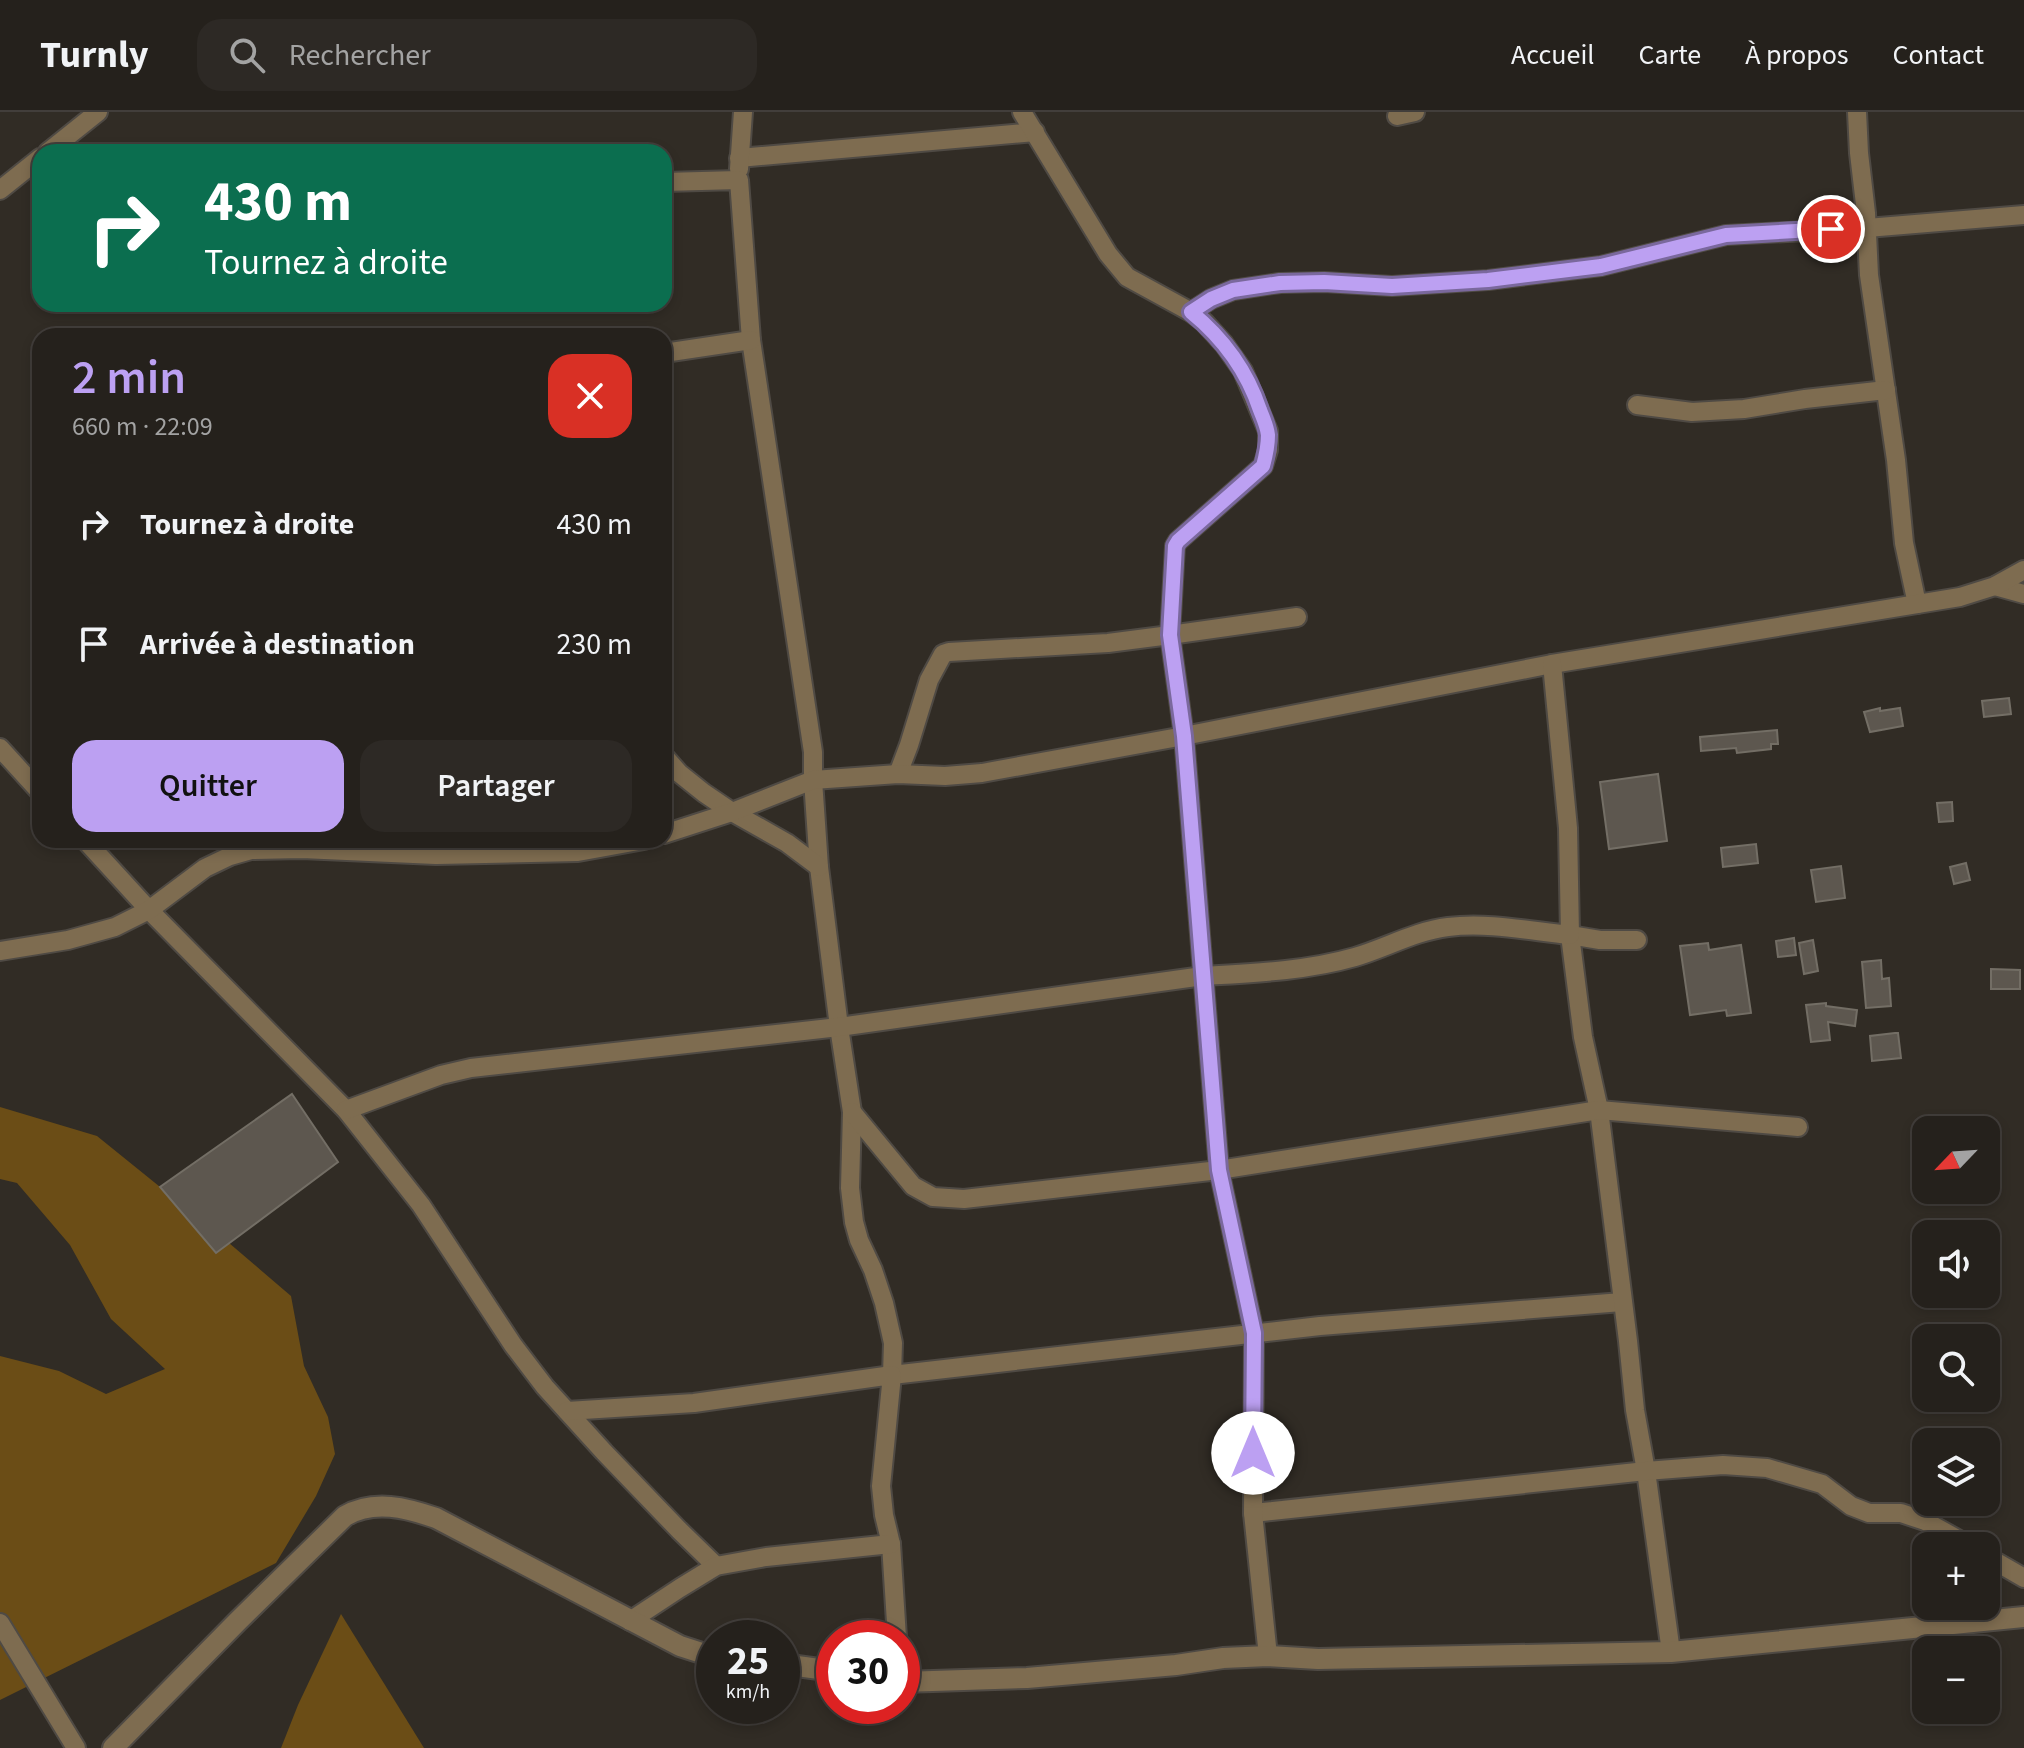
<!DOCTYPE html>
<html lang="fr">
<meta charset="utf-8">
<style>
body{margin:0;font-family:"Source Sans 3",sans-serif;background:#2d2925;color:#f1f3f6;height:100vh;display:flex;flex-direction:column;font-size:30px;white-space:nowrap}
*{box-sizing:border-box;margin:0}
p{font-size:26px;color:#a3a3a3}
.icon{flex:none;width:44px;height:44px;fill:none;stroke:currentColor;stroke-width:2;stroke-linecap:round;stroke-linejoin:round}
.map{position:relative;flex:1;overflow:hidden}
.drawer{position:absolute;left:32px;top:216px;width:640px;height:520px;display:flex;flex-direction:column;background:#25211c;border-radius:24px;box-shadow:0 4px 12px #0003,0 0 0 2px #423e3b}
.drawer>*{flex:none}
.top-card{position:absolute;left:32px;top:32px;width:640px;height:168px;border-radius:24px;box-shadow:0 4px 12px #0003,0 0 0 2px #423e3b;background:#0b6e4f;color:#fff;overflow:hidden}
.needle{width:52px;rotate:245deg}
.tools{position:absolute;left:1912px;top:1004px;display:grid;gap:16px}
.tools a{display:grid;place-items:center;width:88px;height:88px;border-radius:16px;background:#25211c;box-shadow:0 4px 12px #0003,0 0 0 2px #423e3b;font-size:40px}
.speed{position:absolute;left:696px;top:1508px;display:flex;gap:16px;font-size:40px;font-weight:700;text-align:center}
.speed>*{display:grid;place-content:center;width:104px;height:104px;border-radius:50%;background:#25211c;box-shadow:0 4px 12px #0003,0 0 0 2px #423e3b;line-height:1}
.speed small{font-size:20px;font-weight:400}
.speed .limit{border:12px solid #d22;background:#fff;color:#111}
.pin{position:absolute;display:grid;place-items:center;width:68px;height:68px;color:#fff;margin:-34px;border:4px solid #fff;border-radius:50%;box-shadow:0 2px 8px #0007}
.me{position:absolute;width:88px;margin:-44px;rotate:0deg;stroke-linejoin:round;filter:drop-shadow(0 0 6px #0008)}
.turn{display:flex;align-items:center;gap:28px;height:168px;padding:0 40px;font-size:36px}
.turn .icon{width:104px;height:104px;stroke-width:2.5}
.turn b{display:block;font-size:56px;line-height:68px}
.round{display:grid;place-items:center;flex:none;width:84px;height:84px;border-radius:24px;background:#2d2925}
.overview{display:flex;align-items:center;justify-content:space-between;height:136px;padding:0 40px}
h1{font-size:48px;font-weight:600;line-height:60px;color:#bca0f2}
.primary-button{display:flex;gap:16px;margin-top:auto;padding:16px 40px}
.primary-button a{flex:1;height:92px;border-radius:24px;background:#bca0f2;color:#111;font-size:32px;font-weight:600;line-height:92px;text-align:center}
.primary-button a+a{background:#2d2925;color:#f1f3f6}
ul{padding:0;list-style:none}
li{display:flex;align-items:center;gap:24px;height:120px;padding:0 40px}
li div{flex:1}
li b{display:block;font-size:30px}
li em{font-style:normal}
header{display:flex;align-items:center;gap:48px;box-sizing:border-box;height:112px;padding:0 40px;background:#25211c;border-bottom:2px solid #423e3b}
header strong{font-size:38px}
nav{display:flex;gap:44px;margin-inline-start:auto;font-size:28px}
.search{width:560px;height:72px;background:#2d2925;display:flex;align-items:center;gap:20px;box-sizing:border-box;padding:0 28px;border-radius:24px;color:#a3a3a3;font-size:30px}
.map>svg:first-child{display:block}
</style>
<header>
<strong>Turnly</strong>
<div class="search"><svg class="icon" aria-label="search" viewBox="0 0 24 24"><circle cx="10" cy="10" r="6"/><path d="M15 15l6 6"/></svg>Rechercher</div>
<nav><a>Accueil</a><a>Carte</a><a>À propos</a><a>Contact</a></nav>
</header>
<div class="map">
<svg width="2024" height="1636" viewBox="0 0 2024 1636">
<rect width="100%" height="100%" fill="#312c25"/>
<g fill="#6b4d16">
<polygon points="0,995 97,1024 222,1125 291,1184 304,1254 328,1305 335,1342 316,1384 276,1451 0,1588 0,1244 59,1259 106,1282 165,1257 111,1207 70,1133 17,1071 0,1067"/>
<polygon points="341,1502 424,1636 281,1636 298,1593"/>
</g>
<g fill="#5d574f" stroke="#736e65" stroke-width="2">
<polygon points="2009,586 2011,602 1984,605 1982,589"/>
<polygon points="1880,596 1880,599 1900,596 1903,614 1870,620 1864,600"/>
<polygon points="1777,618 1778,632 1771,632 1771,637 1737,641 1736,636 1701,639 1700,625"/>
<polygon points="1658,662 1667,729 1609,737 1600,670"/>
<polygon points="1952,690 1953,709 1939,710 1937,691"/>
<polygon points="1756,732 1758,751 1723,755 1721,736"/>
<polygon points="1966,751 1970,768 1954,772 1950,755"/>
<polygon points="1841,754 1845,786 1816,790 1811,758"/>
<polygon points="1794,826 1796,843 1778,845 1776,829"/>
<polygon points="1813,828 1818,859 1804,862 1799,831"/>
<polygon points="1708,831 1709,838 1741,833 1751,901 1727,904 1726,898 1690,903 1680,834"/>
<polygon points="1881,848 1882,867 1889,866 1891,894 1866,896 1862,850"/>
<polygon points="1991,857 2020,858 2020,877 1991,877"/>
<polygon points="1826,891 1826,894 1857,898 1855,914 1828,910 1830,928 1811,930 1806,893"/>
<polygon points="1895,921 1898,921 1901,946 1872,949 1870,924"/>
<polygon points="292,982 338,1050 216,1141 160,1075"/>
</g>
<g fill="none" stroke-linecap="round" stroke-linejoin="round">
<g stroke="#4f4a44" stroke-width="22">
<g id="minor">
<polyline points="1857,0 1859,41 1866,101 1869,163 1896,348 1904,431 1917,492"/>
<polyline points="1397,4 1415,0"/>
<polyline points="48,40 98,0"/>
<polyline points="739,46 1035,20"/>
<polyline points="739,57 743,0"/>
<polyline points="664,70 739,68 751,228 813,640 813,668 819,755 839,915 852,1000 850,1076 854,1110 859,1128 873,1158 884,1191 893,1231 892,1263 1320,1214 1622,1190"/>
<polyline points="0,78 40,46"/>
<polyline points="1191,200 1211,187 1233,178 1280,171 1324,170 1392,174 1488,168 1601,154 1726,123 1867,116 2024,103"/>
<polyline points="664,241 751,228"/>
<polyline points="1637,293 1692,300 1744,297 1805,287 1886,278"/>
<polyline points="1995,474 2024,482"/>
<polyline points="0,636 40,680"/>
<polyline points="664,644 679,661 704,681 732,700 787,731 819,755"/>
<polyline points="898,662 909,633 929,568 943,542 949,540 1108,531 1170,523 1175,434 1178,429 1263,354 1268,338 1268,319 1243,259 1224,232 1204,210 1191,200 1127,165 1108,142 1022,0"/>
<polyline points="664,722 732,700 813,668 898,662 945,664 982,661 1184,624 1552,552 1960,485 1995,474 2024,458"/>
<polyline points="85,728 149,798 346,998 421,1093 513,1233 545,1275 604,1340 679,1418 716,1454"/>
<polyline points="1637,828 1600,828 1570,823 1583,925 1599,998 1628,1229 1635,1298 1646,1359 1671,1540"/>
<polyline points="0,839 68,828 115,815 149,798 205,756 230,744 251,738 302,737 436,743 578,740 644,728"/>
<path d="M 346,998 L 441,963 L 471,956 L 839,915 L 1203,864 C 1254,861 1306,859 1355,845 C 1386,836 1415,819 1448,815 C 1488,810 1530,819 1570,823 L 1568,716 L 1552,552"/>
<polyline points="852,1000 913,1074 933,1085 964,1087 1219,1058 1599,998 1798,1015"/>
<polyline points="567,1299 694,1291 892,1263 881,1374 884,1403 891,1432 897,1526"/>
<polyline points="1253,1401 1646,1359 1723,1353 1767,1356 1822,1372 1851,1394 1869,1401 1901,1401 1925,1409 1970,1434"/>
<polyline points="1986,1444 2024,1466"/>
<polyline points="630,1509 680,1476 716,1454 766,1445 891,1432"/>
<polyline points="0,1511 76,1636"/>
<polyline points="1268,1544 1253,1401 1254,1221 1219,1058 1184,624 1170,523 1297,505"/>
</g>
</g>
<g stroke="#4f4a44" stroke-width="24">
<g id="tertiary">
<polyline points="782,1552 834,1559"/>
<polyline points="902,1570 1027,1566 1176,1553 1223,1546 1268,1544 1318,1547 1671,1540 2024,1505"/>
<path d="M 113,1636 L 237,1510 L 345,1404 C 374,1387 407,1396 436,1406 L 680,1534 L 714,1545"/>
</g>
</g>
<use href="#minor" stroke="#7e6c50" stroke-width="18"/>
<use href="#tertiary" stroke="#7e6c50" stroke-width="20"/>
</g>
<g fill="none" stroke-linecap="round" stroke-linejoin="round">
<g stroke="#7a689d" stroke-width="20">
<path id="route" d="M 1253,1341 L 1254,1221 L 1219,1058 L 1184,624 L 1170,523 L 1175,434 L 1178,429 L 1263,354 C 1266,343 1268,334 1268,323 C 1267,314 1263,306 1260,298 C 1247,259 1223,226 1191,200 L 1211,187 L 1233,178 L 1280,171 L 1324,170 L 1392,174 L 1488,168 L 1601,154 L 1726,123 L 1831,117"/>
</g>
<use href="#route" stroke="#bca0f2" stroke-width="14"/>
</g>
</svg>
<div class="tools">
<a><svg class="needle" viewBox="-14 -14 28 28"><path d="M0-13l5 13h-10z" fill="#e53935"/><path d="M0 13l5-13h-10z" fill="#a3a3a3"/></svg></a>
<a><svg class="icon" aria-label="sound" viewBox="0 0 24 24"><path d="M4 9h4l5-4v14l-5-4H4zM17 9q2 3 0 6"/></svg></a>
<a><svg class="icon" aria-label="search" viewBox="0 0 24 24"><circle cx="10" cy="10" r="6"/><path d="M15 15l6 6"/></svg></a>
<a><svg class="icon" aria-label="layers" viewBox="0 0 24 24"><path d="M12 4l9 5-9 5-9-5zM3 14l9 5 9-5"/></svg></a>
<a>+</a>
<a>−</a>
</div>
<div class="speed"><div>25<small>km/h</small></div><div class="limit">30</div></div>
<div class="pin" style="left:1831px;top:117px;background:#d93025"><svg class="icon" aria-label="arrive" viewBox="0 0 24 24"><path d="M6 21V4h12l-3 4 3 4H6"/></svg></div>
<svg class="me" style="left:1253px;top:1341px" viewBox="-20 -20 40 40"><circle r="19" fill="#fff"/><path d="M0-13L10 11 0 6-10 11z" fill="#bca0f2"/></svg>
<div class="top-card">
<div class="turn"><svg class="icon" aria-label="right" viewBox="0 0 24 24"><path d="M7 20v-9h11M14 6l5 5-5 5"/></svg><div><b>430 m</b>Tournez à droite</div></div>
</div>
<section class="drawer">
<div class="overview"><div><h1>2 min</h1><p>660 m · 22:09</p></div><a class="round" style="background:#d93025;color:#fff"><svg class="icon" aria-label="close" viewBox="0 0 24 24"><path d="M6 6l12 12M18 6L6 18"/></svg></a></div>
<ul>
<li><svg class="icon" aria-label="right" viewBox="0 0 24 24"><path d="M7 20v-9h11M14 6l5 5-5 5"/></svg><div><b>Tournez à droite</b></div><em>430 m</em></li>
<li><svg class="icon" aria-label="arrive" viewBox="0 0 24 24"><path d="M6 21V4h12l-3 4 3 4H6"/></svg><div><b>Arrivée à destination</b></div><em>230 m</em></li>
</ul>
<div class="primary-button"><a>Quitter</a><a>Partager</a></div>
</section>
</div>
